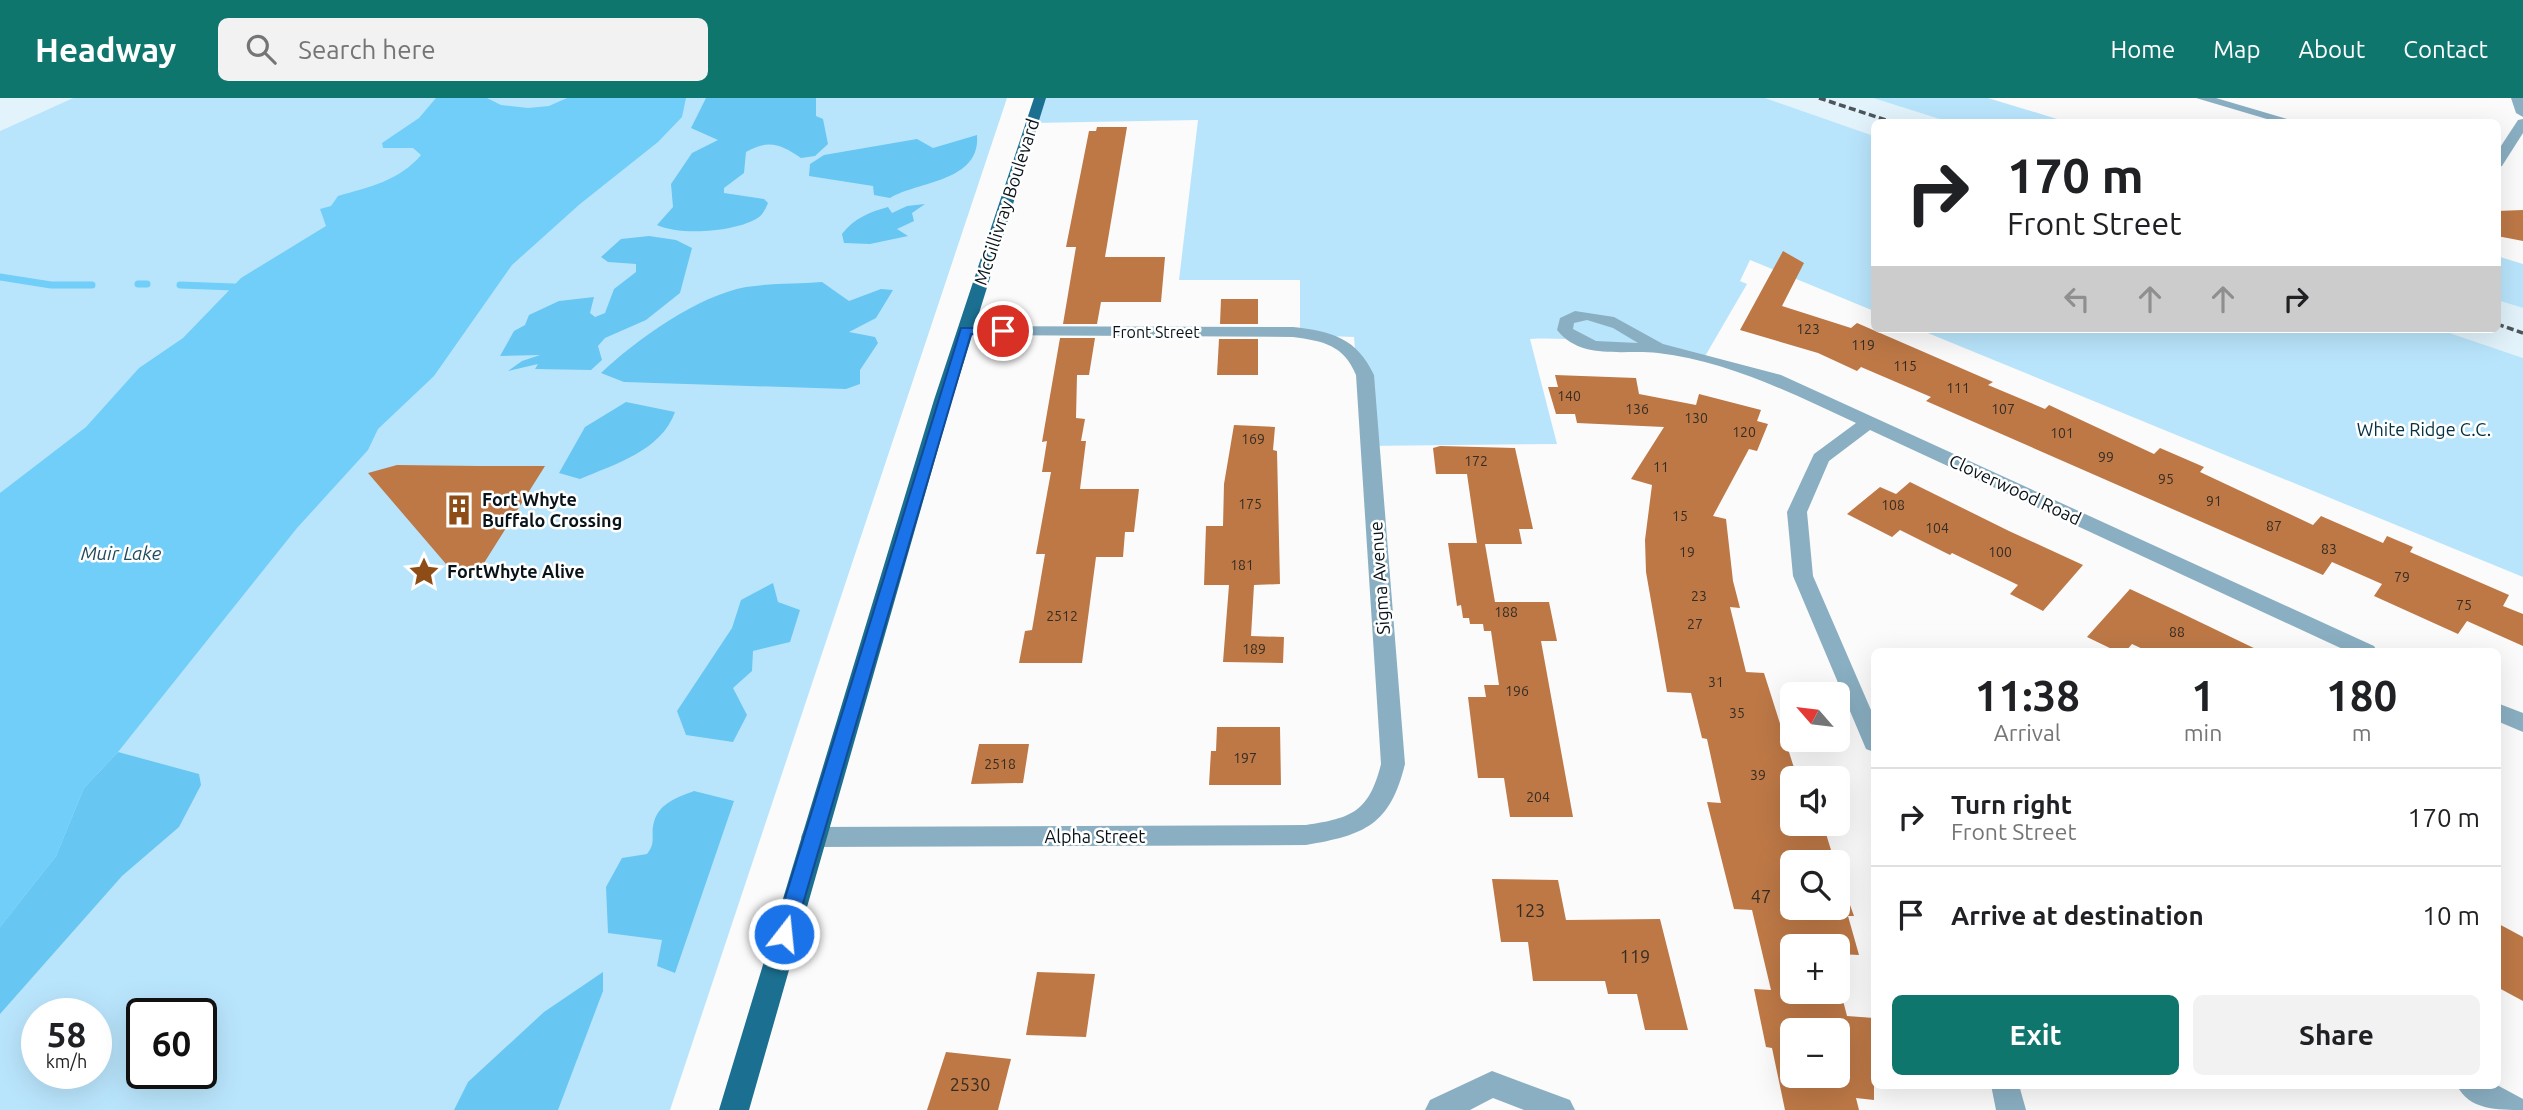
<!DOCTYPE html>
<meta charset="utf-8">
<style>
body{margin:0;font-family:Ubuntu,sans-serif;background:#f2f2f2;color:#202124;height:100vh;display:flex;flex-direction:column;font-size:26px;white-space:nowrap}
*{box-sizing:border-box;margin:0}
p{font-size:23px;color:#757577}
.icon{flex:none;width:38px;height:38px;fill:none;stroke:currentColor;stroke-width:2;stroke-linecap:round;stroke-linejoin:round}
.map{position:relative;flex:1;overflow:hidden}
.panel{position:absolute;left:1871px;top:550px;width:630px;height:441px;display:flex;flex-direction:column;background:#fff;border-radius:10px;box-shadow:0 7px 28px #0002}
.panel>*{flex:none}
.guide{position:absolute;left:1871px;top:21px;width:630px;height:214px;border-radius:10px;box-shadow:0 7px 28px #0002;background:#fff;color:#202124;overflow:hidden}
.needle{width:46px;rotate:298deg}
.fabs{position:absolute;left:1780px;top:584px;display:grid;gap:14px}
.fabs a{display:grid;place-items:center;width:70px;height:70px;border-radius:10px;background:#fff;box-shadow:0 7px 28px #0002;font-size:35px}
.speed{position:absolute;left:21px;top:900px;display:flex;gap:14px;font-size:35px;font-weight:700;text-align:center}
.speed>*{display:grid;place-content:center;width:91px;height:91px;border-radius:50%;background:#fff;box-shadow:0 7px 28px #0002;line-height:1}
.speed small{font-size:18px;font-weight:400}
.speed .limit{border:4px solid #111;border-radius:10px;background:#fff;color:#111}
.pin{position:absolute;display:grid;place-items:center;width:60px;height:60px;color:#fff;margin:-30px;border:4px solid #fff;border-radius:50%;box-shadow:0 2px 7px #0007}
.me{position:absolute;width:77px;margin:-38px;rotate:16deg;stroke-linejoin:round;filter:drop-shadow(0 0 5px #0008)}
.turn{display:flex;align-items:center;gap:24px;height:147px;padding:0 21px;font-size:32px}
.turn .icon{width:91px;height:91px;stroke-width:2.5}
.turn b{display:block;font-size:49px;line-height:60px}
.lanes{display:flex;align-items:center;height:66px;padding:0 21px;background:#0003;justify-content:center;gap:35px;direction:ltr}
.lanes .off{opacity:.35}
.eta{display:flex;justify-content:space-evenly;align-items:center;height:119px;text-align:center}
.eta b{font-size:42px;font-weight:700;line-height:49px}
.primary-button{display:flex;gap:14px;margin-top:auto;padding:14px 21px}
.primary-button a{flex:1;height:80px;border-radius:10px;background:#0f766e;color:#fff;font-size:28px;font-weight:700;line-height:80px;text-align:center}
.primary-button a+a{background:#f2f2f2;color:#202124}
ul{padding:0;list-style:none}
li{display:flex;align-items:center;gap:21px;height:98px;padding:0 21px;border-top:2px solid #e0e0e0}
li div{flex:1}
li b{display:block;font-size:26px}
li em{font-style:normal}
header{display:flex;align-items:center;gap:42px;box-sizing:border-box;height:98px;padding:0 35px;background:#0f766e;color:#fff}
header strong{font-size:33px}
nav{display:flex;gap:38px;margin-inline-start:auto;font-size:24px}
.search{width:490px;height:63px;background:#f2f2f2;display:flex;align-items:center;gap:18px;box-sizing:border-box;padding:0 24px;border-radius:10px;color:#757577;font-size:26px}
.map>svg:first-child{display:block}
</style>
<header>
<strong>Headway</strong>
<div class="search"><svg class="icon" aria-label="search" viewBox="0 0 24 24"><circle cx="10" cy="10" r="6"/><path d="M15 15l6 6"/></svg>Search here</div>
<nav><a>Home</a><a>Map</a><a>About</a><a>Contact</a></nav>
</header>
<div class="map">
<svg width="2523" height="1012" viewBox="0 0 2523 1012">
<rect width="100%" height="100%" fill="#fbfbfb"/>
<g fill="#e2f3fb">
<polygon points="0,0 73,0 0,33"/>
<polygon points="1765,0 1873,0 1949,24 1874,24 1874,38"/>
<polygon points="2497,202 2523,210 2523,260 2438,231 2497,231"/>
</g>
<g fill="#b9e5fc" fill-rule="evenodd">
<path d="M 73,0 L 1007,0 L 670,1012 L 0,1012 L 0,33 ZM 37,915 L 96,915 L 96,975 L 37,975 ZM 142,915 L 201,915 L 201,975 L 142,975 Z"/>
<path d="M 1040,0 L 1765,0 L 1874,38 L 1874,213 L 1750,162 L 1740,183 L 1747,186 L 1704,260 C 1647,253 1588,238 1530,241 L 1557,346 L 1363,348 L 1354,239 L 1300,237 L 1300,182 L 1179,182 L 1198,22 L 1033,25 Z"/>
<polygon points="1873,0 1988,0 2067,24 1949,24"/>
<polygon points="2497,158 2523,166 2523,210 2497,202"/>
<polygon points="1918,231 2438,231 2523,260 2523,479"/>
</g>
<g fill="#68c6f2">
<path d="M 706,0 L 816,0 L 816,18 L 823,21 L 828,46 L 815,58 L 801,60 C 781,46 768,41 746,54 L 744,75 L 724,90 L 724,95 L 764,101 L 768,105 C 766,110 763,116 759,119 C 738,134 680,138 657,127 L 673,109 L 671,86 L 692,55 L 718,42 L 691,30 Z"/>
<path d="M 977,37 C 981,84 918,83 890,100 L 874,97 L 873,88 L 809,78 L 810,66 L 824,57 L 917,41 L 933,50 Z"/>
<path d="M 925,106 L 912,115 L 914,123 L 897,131 L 908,138 L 870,146 L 844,145 L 842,136 C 854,120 870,114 888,109 L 892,115 L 907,108 Z"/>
<polygon points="649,138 676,142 692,150 680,195 646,222 605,240 598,248 602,262 591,272 535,271 538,266 508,273 522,263 540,257 500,258 514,233 525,227 529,217 559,203 594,199 590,215 595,219 605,215 614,191 636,174 636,166 608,164 601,159 621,141"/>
<path d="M 822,184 L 849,203 L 881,191 L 893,192 L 876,220 L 849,234 L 875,239 L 878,245 L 860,272 L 860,286 L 846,291 L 624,284 L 601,275 C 636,242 697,198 746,189 C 771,185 797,186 822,184 Z"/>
<path d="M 626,304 L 675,314 C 661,353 615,366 580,381 L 559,375 L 585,329 Z"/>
<polygon points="773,485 778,504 800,512 790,544 753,553 752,573 733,590 747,617 733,644 686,637 677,613 732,530 741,502"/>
<polygon points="118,654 199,676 201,687 179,729 122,778 0,916 0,829 56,758 84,690"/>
<path d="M 694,693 L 734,703 L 675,875 L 657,868 L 662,842 L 608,835 L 606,789 L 622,760 L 647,756 C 657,744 650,737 654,724 C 659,705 678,699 694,693 Z"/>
<polygon points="603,874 603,893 558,1012 454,1012 468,984 544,914"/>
</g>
<path fill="#70cef9" d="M 436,0 L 487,0 L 501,7 L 528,10 L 549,8 L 567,0 L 686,0 L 682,19 L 658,44 L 580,106 L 512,167 L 434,278 L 378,331 L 368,352 L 297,430 L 118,654 L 84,690 L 56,758 L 0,829 L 0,395 L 86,329 L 139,270 L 183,240 L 241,180 L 326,128 L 320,111 L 331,108 L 338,98 C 369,89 399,83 421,57 L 413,50 L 383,50 L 382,45 L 419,20 Z"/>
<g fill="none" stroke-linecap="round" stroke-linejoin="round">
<g stroke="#70cef9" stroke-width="7">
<polyline points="0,179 51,187 92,187"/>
<polyline points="138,186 147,186"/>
<polyline points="180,187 234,189"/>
</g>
</g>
<g fill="#bd7846" fill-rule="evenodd">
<polygon points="1097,29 1127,29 1105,159 1165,159 1161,204 1101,204 1097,226 1063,226 1076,149 1066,149 1089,33 1096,33"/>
<polygon points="2523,112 2523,143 2497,138 2497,113"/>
<polygon points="1783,153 1804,165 1782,208 1851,230 1857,225 1993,284 1988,287 2045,311 2049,307 2154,356 2160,350 2204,369 2200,374 2313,427 2321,418 2383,445 2387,438 2413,449 2410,454 2509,497 2503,508 2523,516 2523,548 2467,523 2458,536 2374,498 2382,486 2332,464 2323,477 1926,303 1931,299 1861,269 1857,273 1818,255 1740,232"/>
<polygon points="1221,201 1258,201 1258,226 1220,226"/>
<polygon points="1060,240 1095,240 1089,277 1077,277 1076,320 1085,321 1081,343 1086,343 1080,391 1139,391 1134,434 1125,434 1123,459 1096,459 1082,565 1019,565 1025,533 1032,532 1045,456 1036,456 1051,374 1042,374 1047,343 1042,344"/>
<polygon points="1219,241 1258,241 1258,277 1217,277"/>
<path d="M 1555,277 L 1636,280 L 1639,296 L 1696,307 L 1699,296 L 1761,312 L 1757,323 L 1768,326 L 1757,353 L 1749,351 L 1713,418 L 1726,421 L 1733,483 L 1740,510 L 1730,509 L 1746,574 L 1764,575 L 1795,673 L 1800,673 L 1802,681 L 1792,681 L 1792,726 L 1823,726 L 1835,765 L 1792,765 L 1792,810 L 1838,810 L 1838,774 L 1854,818 L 1848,818 L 1859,857 L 1838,856 L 1838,849 L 1792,849 L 1792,894 L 1838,894 L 1838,883 L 1847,918 L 1874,920 L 1874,1002 L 1856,1000 L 1859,1012 L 1785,1012 L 1772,950 L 1766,949 L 1754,891 L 1771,892 L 1752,812 L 1734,811 L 1707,704 L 1721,705 L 1707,641 L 1702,640 L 1691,595 L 1667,594 L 1646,474 L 1645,442 L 1652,387 L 1631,381 L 1664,329 L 1577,325 L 1575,316 L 1556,316 L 1548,289 L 1558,289 ZM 1792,933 L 1838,933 L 1838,978 L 1792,978 Z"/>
<polygon points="1234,327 1275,329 1273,352 1277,353 1280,486 1254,487 1251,538 1284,539 1283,565 1223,564 1229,487 1204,487 1206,428 1223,428 1224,386"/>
<polygon points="1440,348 1515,350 1533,431 1519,431 1522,446 1485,446 1495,504 1549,504 1557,543 1541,543 1573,719 1510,719 1504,680 1478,680 1468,599 1486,599 1484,587 1499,587 1491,533 1484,533 1483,526 1470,526 1469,520 1463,520 1461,507 1457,508 1448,445 1477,445 1467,376 1436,376 1433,350"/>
<polygon points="397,367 480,368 545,368 484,465 458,480 368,375"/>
<polygon points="1910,384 2009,433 2083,467 2043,513 2010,496 2018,487 1952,455 1950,457 1900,432 1892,439 1847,416 1880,389 1896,396"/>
<polygon points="2130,491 2179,514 2260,553 2147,553 2132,546 2126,553 2116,553 2087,539"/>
<polygon points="1217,629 1280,629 1281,687 1209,687 1211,653 1216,653"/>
<polygon points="979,646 1029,646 1023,685 971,686"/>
<polygon points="1492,781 1558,782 1566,822 1660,821 1688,932 1645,932 1637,896 1608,896 1605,883 1533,883 1528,844 1501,844"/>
<polygon points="2497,825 2523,839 2523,903 2497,889"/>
<polygon points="1037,874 1095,876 1086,939 1026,937"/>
<polygon points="946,954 1011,961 998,1012 927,1012"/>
</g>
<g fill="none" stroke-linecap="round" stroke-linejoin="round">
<g fill="#8aafc2" fill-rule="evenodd">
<polygon points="2196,0 2216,0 2297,24 2277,24"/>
<polygon points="2511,0 2523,0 2523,19 2516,15"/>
<polygon points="2523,21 2523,35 2502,68 2497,69 2497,54 2518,22"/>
<path d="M 1575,213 L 1614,219 L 1663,246 L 1781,277 L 2374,548 L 2377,553 L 2347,553 L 1870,332 L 1829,363 L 1807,414 L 1813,478 L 1874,619 L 1874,654 L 1866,651 L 1793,478 L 1787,414 L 1814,356 L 1856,325 C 1793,296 1728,263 1658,255 C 1625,251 1581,263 1557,232 L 1560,220 ZM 1587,222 L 1613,230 L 1638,245 L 1596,243 L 1573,231 L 1574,225 Z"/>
<path d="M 966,228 L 1293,229 C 1331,233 1357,240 1374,277 L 1405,666 C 1390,727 1365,737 1306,747 L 813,749 L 804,746 L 801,739 L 804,732 L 813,729 L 1306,727 C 1352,720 1369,714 1381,666 L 1356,277 C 1344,247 1323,243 1293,239 L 960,237 L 960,229 Z"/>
<polygon points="2497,605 2523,615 2523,634 2497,623"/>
<polygon points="1492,973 1570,1002 1575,1012 1524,1012 1493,1000 1470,1012 1425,1012 1430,1002"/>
<polygon points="1991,987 2019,987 2026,1012 1996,1012"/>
<path d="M 2457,987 L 2497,987 L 2523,1001 L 2523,1012 C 2498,1012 2468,1012 2457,987 Z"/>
</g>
<polygon fill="#1b6f90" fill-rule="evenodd" points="1034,0 1046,0 952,302 749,1012 719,1012 934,302"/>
<g stroke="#4c5559" stroke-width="3.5" stroke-dasharray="7 3.5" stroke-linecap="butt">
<polyline points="1819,0 1892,24"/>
<polyline points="2497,226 2523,235"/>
</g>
</g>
<polygon fill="#1a73e8" stroke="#114b97" stroke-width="2" points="961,230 1003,230 1010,233 1003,237 971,236 794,836 791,843 784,845 777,843 774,836"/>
<defs>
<g id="building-bare" transform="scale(2.415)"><path d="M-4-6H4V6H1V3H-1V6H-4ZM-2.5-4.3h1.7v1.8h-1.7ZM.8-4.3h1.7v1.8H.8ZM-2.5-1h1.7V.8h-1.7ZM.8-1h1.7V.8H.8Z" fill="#8e4d17" stroke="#fff" stroke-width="2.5" paint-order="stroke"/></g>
<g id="sight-bare" transform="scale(2.415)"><path d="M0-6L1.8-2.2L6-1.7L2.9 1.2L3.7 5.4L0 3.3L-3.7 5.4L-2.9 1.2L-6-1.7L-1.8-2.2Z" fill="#8e4d17" stroke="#fff" stroke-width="2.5" paint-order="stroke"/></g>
</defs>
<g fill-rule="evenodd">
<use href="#building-bare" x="459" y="412"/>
<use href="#sight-bare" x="424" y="474"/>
</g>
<g text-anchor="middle" stroke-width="5" stroke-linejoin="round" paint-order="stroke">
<g font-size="14" fill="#352d25">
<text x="1808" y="236">123</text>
<text x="1863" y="252">119</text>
<text x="1905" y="273">115</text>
<text x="1958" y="295">111</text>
<text x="1569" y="303">140</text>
<text x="1637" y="316">136</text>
<text x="2003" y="316">107</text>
<text x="1696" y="325">130</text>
<text x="1744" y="339">120</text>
<text x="2062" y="340">101</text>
<text x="1253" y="346">169</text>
<text x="2106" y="364">99</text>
<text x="1476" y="368">172</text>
<text x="1661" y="374">11</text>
<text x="2166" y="386">95</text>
<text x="2214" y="408">91</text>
<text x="1250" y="411">175</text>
<text x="1893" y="412">108</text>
<text x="1680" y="423">15</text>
<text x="2274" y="433">87</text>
<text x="1937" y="435">104</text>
<text x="2329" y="456">83</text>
<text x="1687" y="459">19</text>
<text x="2000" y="459">100</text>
<text x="1242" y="472">181</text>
<text x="2402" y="484">79</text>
<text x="1699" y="503">23</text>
<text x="2464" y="512">75</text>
<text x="1506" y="519">188</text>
<text x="1062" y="523">2512</text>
<text x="1695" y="531">27</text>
<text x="2177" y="539">88</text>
<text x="1254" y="556">189</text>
<text x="1716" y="589">31</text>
<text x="1517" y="598">196</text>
<text x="1737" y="620">35</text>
<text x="1245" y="665">197</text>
<text x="1000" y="671">2518</text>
<text x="1758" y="682">39</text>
<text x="1538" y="704">204</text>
</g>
<g font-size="16" fill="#08141a" stroke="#fff">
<text x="1156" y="240">Front Street</text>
</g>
<g font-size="18" fill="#08141a" stroke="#fff">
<text transform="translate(1007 104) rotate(-72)" y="6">McGillivray Boulevard</text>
<text transform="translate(2015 392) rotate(25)" y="6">Cloverwood Road</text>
<text transform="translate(1380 480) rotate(-94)" y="6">Sigma Avenue</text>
<text x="1095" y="745">Alpha Street</text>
</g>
<g font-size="18" fill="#022f41" stroke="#fff">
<text x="2424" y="338">White Ridge C.C.</text>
</g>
<g font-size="18" font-weight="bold" fill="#08141a" stroke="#fff" text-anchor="start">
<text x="482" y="408">Fort Whyte<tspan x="482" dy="21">Buffalo Crossing</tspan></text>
<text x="447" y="480">FortWhyte Alive</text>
</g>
<g font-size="18" fill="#352d25">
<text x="1761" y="805">47</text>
<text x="1530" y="819">123</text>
<text x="1635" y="865">119</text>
<text x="970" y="993">2530</text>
</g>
<g font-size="19" font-style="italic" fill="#234b5e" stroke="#fff">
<text x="121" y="462">Muir Lake</text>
</g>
</g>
</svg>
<div class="fabs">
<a><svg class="needle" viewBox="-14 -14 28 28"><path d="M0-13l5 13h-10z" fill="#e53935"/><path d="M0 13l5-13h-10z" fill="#757577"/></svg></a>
<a><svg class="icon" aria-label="sound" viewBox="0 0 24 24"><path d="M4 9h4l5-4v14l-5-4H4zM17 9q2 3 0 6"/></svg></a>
<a><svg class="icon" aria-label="search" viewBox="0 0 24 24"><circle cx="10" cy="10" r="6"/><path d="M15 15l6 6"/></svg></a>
<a>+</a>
<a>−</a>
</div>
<div class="speed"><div>58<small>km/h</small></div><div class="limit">60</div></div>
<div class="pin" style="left:1003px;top:233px;background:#d93025"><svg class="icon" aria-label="arrive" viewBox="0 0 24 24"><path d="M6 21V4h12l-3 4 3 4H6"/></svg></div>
<svg class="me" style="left:784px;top:836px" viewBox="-20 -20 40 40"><circle r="17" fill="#1a73e8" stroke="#fff" stroke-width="3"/><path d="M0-11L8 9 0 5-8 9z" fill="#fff"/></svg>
<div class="guide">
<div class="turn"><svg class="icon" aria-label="right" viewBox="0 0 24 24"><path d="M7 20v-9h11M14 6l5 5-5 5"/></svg><div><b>170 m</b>Front Street</div></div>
<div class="lanes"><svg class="icon off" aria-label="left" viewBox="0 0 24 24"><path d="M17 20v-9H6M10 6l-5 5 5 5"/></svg><svg class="icon off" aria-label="ahead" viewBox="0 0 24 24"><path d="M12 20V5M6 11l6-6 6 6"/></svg><svg class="icon off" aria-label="ahead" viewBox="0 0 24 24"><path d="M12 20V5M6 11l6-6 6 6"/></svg><svg class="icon" aria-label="right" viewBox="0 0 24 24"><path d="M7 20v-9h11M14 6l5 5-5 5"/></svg></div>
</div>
<section class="panel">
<div class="eta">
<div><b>11:38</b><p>Arrival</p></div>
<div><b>1</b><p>min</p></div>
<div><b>180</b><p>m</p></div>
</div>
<ul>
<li><svg class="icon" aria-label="right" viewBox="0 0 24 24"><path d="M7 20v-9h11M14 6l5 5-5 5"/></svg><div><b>Turn right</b><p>Front Street</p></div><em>170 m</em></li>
<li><svg class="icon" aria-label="arrive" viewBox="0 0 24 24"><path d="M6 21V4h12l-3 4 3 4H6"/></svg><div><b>Arrive at destination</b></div><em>10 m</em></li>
</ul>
<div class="primary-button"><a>Exit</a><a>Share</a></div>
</section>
</div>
